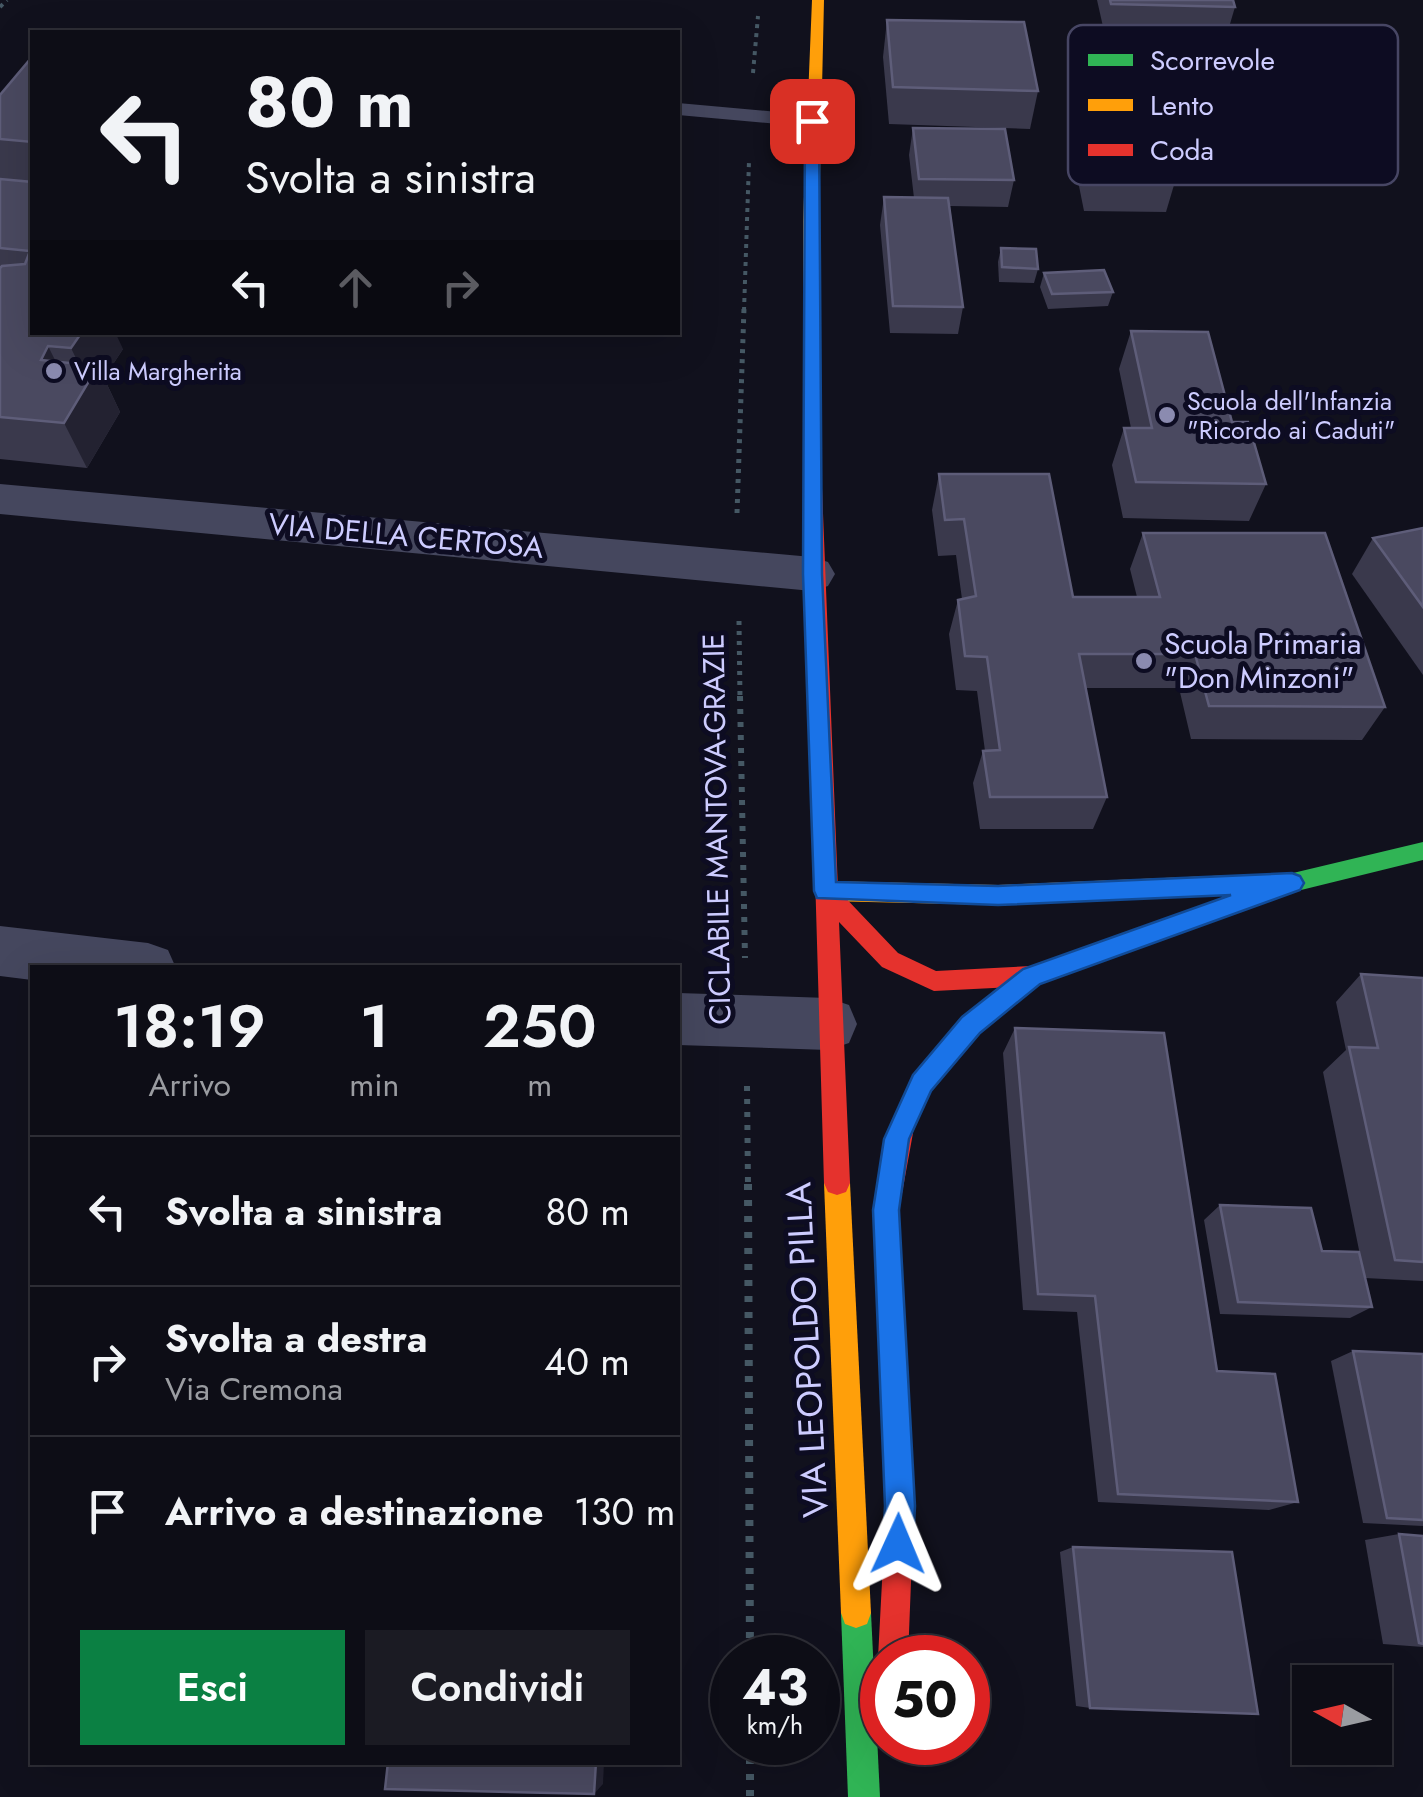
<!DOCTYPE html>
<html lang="it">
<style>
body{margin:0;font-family:Jost,sans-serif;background:#1b1b23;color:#f1f3f6;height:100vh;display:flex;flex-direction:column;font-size:38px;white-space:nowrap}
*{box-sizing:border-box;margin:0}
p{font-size:32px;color:#9a9ca1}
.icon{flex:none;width:55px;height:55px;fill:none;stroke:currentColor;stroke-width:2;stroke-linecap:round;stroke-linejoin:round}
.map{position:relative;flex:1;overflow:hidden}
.drawer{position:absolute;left:30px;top:965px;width:650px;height:800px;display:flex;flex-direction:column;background:#0d0d16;border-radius:0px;box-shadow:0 10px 40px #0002,0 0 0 2px #2d2d35}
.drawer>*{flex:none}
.guide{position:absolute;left:30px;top:30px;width:650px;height:305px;border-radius:0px;box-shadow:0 10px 40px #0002,0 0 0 2px #2d2d35;background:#0d0d16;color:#f1f3f6;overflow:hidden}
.needle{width:65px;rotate:278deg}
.fabs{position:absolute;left:1292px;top:1665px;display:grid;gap:20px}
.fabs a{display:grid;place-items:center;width:100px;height:100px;border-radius:0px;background:#0d0d16;box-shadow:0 10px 40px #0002,0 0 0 2px #2d2d35;font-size:50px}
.speed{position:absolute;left:710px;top:1635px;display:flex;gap:20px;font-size:50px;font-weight:700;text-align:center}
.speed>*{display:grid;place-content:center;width:130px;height:130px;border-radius:50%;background:#0d0d16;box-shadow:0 10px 40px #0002,0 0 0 2px #2d2d35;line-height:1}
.speed small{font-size:25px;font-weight:400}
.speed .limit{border:15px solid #d22;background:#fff;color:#111}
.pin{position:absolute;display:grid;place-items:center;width:85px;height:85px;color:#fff;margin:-42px;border-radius:20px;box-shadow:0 5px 15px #0006}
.me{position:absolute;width:110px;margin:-55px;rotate:1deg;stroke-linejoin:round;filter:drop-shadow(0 0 8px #0008)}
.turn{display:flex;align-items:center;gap:35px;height:210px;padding:0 50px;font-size:45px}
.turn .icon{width:130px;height:130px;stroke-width:2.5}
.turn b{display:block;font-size:70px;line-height:85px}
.lanes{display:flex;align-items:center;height:95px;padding:0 50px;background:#0003;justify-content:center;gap:50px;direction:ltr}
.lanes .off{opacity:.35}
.eta{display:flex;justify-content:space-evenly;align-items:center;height:170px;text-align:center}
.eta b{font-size:60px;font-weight:600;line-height:70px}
.primary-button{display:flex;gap:20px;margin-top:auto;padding:20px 50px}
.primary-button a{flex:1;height:115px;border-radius:0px;background:#0b8043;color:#fff;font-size:40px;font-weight:600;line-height:115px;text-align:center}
.primary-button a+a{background:#1b1b23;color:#f1f3f6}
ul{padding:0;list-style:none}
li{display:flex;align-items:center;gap:30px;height:150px;padding:0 50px;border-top:2px solid #2d2d35}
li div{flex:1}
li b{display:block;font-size:38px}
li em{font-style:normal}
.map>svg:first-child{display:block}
</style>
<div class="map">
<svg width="1423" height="1797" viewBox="0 0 1423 1797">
<rect width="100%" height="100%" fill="#11111d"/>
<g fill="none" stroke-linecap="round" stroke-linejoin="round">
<g stroke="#455864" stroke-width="4" stroke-dasharray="4 5" stroke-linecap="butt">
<polyline points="0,7 7,0"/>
<polyline points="753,73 758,16"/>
<polyline points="744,311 749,161"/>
</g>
<g stroke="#455864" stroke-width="5" stroke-dasharray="4 6" stroke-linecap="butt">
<polyline points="737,513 744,308"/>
<polyline points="739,621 740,699"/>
</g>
<g stroke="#455864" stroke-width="6" stroke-dasharray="5 8" stroke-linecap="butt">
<polyline points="740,696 745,958"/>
<polyline points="747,1086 748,1186"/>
</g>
<g stroke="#455864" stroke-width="8" stroke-dasharray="6 10" stroke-linecap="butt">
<polyline points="748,1184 750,1658"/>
<polyline points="750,1742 750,1797"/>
</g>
<polygon fill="#45475e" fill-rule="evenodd" points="678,103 812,115 821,121 812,127 678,115"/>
<g fill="#45475e" fill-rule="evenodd">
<polygon points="0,484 812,557 828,562 835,574 828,586 812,591 0,514"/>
<polygon points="0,926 148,943 168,950 176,968 32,968 32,980 0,976"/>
<polygon points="678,993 828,998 849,1005 857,1024 849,1043 828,1050 678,1045"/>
</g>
<g fill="#30b455" fill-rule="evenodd">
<polygon points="1423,842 1423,860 1293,892 1039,983 979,1033 931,1091 909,1141 900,1145 891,1141 887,1133 913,1075 963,1017 1023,969 1293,873"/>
<polygon points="856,1598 867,1602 871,1613 880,1797 848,1797 841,1613 845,1602"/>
</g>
<g fill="#ff9f0a" fill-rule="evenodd">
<polygon points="812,0 824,0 819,221 821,463 812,469 803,463 803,221"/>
<polygon points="1235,875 1243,878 1246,885 1243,892 1235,895 998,905 825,901 817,898 814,891 817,884 825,881 998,885"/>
<polygon points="837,1171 846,1174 850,1183 871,1613 867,1624 856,1628 845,1624 841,1613 824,1183 828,1174"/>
</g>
<g fill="#e5322d" fill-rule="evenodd">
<polygon points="812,457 821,463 838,890 898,953 936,971 1031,966 1039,969 1043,976 1039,983 1031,986 934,991 882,967 839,922 850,1183 846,1192 837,1195 828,1192 824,1183 803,463"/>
<polygon points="900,1121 909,1125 913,1133 899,1210 914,1506 908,1658 882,1658 882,1669 878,1658 886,1506 873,1210 887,1133 891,1125"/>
</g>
</g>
<g fill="#3a394c">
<polygon points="1097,0 1233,0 1235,7 1227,34 1104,31"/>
<polygon points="887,20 1038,91 1030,129 889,124 883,57"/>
<polygon points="32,57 32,332 123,349 104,378 120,412 87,468 0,459 0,95"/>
<polygon points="913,128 1014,180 1008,207 950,206 963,307 958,334 890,333 880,225 884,197 914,198 909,155"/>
<polygon points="1080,129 1174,185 1166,212 1084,211 1073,156"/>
<polygon points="1001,248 1038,269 1034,283 999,282 998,262"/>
<polygon points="1044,273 1113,292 1108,306 1048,309 1040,287"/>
<polygon points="1131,331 1232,422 1266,484 1249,521 1123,518 1112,465 1124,428 1131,428 1119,369"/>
<polygon points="939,474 1073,597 1137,597 1130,569 1143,533 1385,707 1362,740 1191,739 1179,688 1086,688 1107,797 1093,829 980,829 973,783 983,751 985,751 977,691 956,690 949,634 958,600 962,599 956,555 938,556 932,510"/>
<polygon points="1423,528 1423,675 1352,574 1373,538"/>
<polygon points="1361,974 1423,978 1423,1281 1365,1278 1372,1307 1350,1318 1220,1314 1204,1220 1220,1205 1322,1251 1360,1255 1323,1072 1346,1050 1336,1002"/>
<polygon points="1015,1028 1217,1371 1298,1502 1269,1510 1098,1502 1077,1312 1023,1310 1003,1053"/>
<polygon points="1353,1351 1423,1354 1423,1526 1363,1523 1331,1361"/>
<polygon points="1399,1534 1423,1536 1423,1647 1383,1644 1365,1540"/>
<polygon points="1073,1547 1090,1708 1076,1706 1060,1552"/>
</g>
<g fill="#232231">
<polygon points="82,332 115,332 123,349 104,378 120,412 87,468 64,423 88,383 71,348"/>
<polygon points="48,346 71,392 41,360"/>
<polygon points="596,1762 604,1762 603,1784 594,1794"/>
</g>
<g fill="#4a4960" stroke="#5e5d79" stroke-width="2.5">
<polygon points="1110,0 1233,0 1235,7 1111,4"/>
<polygon points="887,20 1024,22 1038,91 893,87"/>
<polygon points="56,30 88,32 54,32"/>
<polygon points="32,57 32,142 0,139 0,95"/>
<polygon points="913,128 1005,129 1014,180 919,179"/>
<polygon points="0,179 32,182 32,332 82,332 71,348 48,346 41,360 98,366 64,423 0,417 0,268 2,266 25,264 30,251 0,248"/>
<polygon points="884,197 948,198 963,307 893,306"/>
<polygon points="1001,248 1036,249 1038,269 1002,267"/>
<polygon points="1104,270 1113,292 1052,294 1044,273"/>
<polygon points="1131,331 1208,332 1232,422 1248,422 1266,484 1136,482 1124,428 1152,428"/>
<polygon points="939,474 1049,474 1073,597 1160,597 1143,533 1325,533 1385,707 1209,706 1195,654 1079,654 1107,797 990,797 983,751 1000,750 987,657 965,656 958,600 976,596 964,519 945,520"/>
<polygon points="1423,528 1423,607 1373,538"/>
<polygon points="1361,974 1423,978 1423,1262 1395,1260 1349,1047 1378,1048"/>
<polygon points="1015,1028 1164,1033 1217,1371 1275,1374 1298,1502 1118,1494 1095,1296 1038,1294"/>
<polygon points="1220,1205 1311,1208 1322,1251 1359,1252 1372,1307 1238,1302"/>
<polygon points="1353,1351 1423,1354 1423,1520 1387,1518"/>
<polygon points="1399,1534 1423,1536 1423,1644 1419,1643"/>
<polygon points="1073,1547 1232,1552 1258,1714 1090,1708"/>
<polygon points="388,1762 596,1762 594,1794 385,1789"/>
</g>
<polygon fill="#1a73e8" stroke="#114b97" stroke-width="2.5" points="812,117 819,121 822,574 836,882 998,886 1292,873 1300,876 1304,883 1300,890 1040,984 980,1033 931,1091 909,1139 899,1210 915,1506 913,1544 909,1554 898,1559 888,1554 883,1544 885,1506 873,1210 884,1139 913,1075 962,1017 1023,969 1231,895 998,905 817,898 814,891 803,574 805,121"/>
<g fill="#8b8bb0" stroke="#0d0c22" stroke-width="4">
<circle cx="54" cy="371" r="10"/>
<circle cx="1167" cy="415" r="10"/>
<circle cx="1144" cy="661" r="10"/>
</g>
<g text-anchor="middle" stroke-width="10" stroke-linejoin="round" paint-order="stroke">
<g font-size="25" fill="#cdccff" stroke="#0d0c22" text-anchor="start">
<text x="74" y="380">Villa Margherita</text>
<text x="1187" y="410">Scuola dell'Infanzia<tspan x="1187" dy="29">"Ricordo ai Caduti"</tspan></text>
</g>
<g font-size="30" fill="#cdccff" stroke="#0d0c22">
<text transform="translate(406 536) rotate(5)" y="10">VIA DELLA CERTOSA</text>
<text transform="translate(717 829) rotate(-91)" y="10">CICLABILE MANTOVA-GRAZIE</text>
</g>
<g font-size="30" fill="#cdccff" stroke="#0d0c22" text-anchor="start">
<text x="1164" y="654">Scuola Primaria<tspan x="1164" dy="34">"Don Minzoni"</tspan></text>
</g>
<g font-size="35" fill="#cdccff" stroke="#0d0c22">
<text transform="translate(807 1350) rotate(-93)" y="12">VIA LEOPOLDO PILLA</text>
</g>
</g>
<rect x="1068" y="25" width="330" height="160" rx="15" fill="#0d0c22" stroke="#474664" stroke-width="2.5"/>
<rect x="1088" y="54" width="45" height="12" fill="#30b455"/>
<rect x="1088" y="99" width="45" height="12" fill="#ff9f0a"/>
<rect x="1088" y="144" width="45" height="12" fill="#e5322d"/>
<g font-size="28" fill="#cdccff">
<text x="1150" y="70">Scorrevole</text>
<text x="1150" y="115">Lento</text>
<text x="1150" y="160">Coda</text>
</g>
</svg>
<div class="fabs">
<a><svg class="needle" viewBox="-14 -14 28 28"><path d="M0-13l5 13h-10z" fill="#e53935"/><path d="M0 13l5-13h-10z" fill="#9a9ca1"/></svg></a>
</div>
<div class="speed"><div>43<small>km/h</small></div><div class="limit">50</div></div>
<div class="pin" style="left:812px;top:121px;background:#d93025"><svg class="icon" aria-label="arrive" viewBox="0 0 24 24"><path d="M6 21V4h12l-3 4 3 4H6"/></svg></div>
<svg class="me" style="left:898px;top:1544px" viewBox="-20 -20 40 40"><path d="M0-17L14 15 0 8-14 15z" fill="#1a73e8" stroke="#fff" stroke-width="4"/></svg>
<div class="guide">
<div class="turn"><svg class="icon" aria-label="left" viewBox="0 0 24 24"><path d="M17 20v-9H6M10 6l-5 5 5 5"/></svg><div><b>80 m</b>Svolta a sinistra</div></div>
<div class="lanes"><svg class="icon" aria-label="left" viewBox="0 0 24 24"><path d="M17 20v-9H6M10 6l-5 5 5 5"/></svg><svg class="icon off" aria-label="ahead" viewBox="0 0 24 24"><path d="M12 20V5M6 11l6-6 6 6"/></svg><svg class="icon off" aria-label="right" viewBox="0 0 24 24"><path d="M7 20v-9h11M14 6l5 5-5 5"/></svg></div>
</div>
<section class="drawer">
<div class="eta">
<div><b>18:19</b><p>Arrivo</p></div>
<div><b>1</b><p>min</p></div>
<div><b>250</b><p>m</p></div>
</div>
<ul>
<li><svg class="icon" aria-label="left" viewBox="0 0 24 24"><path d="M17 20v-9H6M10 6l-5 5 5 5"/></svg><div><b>Svolta a sinistra</b></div><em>80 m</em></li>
<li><svg class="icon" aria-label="right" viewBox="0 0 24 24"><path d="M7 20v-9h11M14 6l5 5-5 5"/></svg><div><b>Svolta a destra</b><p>Via Cremona</p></div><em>40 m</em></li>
<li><svg class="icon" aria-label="arrive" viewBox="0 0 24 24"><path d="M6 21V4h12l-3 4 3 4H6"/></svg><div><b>Arrivo a destinazione</b></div><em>130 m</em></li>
</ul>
<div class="primary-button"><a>Esci</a><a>Condividi</a></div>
</section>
</div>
